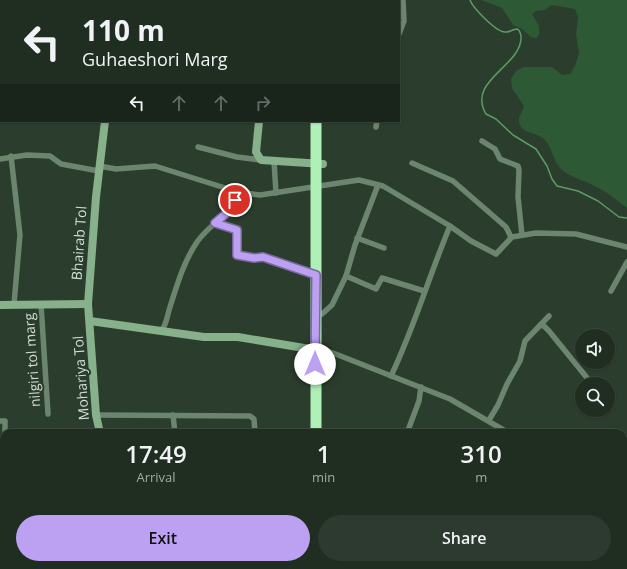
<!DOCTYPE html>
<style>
body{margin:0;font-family:"Open Sans",sans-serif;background:#2d3a2f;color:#f1f3f6;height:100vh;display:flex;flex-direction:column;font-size:15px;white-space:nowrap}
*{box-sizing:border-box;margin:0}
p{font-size:13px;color:#a2a8a5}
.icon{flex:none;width:22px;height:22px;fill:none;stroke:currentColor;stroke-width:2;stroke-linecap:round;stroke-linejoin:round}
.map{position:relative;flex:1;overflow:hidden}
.panel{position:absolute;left:0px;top:429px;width:627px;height:140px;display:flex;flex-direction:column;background:#202e22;border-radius:12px 12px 0 0;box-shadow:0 1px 3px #0004,0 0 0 1px #3d4a40}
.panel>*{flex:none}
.hud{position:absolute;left:0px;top:0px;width:400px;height:122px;box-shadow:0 1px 3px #0004,0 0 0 1px #3d4a40;background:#202e22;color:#f1f3f6;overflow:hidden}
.fabs{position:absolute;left:575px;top:329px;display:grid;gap:8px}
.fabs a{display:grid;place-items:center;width:40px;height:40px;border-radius:50%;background:#202e22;box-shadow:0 1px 3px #0004,0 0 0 1px #3d4a40;font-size:20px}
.pin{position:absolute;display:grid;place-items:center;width:34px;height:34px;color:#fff;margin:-17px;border:2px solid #fff;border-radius:50%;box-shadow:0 1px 4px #0007}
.me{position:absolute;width:44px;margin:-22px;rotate:0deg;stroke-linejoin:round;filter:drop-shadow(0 0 3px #0008)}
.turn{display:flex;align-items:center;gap:14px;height:84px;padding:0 16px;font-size:18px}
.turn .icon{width:52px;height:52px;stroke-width:2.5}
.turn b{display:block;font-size:28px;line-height:34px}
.lanes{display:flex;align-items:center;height:38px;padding:0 16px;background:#0003;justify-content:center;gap:20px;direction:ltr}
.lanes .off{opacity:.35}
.eta{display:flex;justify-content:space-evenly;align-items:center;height:68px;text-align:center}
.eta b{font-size:24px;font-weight:600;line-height:28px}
.action{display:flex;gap:8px;margin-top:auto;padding:8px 16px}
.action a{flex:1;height:46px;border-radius:24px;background:#bca0f2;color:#111;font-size:16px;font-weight:600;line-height:46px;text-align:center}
.action a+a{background:#2d3a2f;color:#f1f3f6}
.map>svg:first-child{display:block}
</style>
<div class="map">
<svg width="627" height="569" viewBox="0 0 627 569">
<rect width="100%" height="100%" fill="#2b3d2d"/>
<path fill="#2e5935" d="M 481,0 L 627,0 L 627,208 C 617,200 607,192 596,187 C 585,180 570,178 561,169 C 552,160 553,148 544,139 C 537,132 519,134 519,120 C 519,115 523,111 524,106 L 512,88 L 511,79 L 516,71 L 524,67 L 552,67 L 562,75 L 570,74 L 575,66 L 579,53 L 576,35 L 578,17 L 575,9 L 552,5 L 544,10 L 536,11 L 532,14 L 539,26 L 539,35 L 536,38 L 531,37 L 522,29 L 513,25 L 502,8 Z"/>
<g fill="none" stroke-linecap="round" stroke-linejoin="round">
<path stroke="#5d9b65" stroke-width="1.5" d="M 470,0 C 473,8 496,32 505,32 C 509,33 512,29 517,29 C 520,30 520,32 521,36 C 523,66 466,80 486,114 L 496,119 L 513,135 L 536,149 L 547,166 L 552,179 L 557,186 L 578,191 L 598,201 L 619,217 L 627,218"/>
<g stroke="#6b856e" stroke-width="5.5">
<polyline points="157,0 157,1"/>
<polyline points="234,1 234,0"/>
<polyline points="399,34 404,21 403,0"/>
<polyline points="0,56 1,56"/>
<polyline points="376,127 377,121"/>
<polyline points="482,141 495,149 500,159 518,166 519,170 518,197 522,235"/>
<polyline points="198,147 237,157 261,160"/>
<polyline points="11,156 20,235 14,304"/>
<polyline points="0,159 27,155 50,156 61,164 99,171"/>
<polyline points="274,161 276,193"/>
<polyline points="412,163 453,181 506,227 511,237"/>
<polyline points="99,166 116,169 155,166 238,192 260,195 359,180 383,186 450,226 471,241 496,254 512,237 536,233 576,234 627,247"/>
<polyline points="215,223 237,230 238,255 254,258 263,257 315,275"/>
<polyline points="357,238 384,248"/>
<polyline points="346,276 355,245 378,185"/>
<polyline points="611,291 627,262"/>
<polyline points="41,304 48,414"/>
<polyline points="322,314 332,305 346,276 376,289 382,278 424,291"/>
<polyline points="540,325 544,326 549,331 592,384"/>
<path d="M 162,330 C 167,323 167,316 170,307 C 177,285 184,261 197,242 C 211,222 229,218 238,192"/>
<polyline points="322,351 333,353 450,399 509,433"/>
<path d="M 391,376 C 414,328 429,276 450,226"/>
<polyline points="96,415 250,416 254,419 255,433"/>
<polyline points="173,415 175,433"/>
<polyline points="489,420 498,405 507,384 520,361 525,341 549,316"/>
<polyline points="0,421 5,421 5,433"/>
<polyline points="407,433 419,401 421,387"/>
<polyline points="0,459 4,458"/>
<polyline points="33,565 34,569"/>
<polyline points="94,565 95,569"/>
<polyline points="429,565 435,569"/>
<polyline points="481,565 482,569"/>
<polyline points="528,565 533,569"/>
<polyline points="600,565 604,569"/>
<polyline points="268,569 268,565"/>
<polyline points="378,569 378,565"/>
<polyline points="497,569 501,565"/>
</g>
<g stroke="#87b18b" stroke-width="8">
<polyline points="103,0 105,1"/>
<polyline points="259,121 256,152 261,160 323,164"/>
<polyline points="0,305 88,304"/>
<polyline points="90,321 204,337 238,337 322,351"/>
<polyline points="100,433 96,415 88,304 96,197 105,121"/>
<polyline points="174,565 175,569"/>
</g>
<g stroke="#aff0b7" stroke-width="11">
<polyline points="326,1 326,0"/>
<polyline points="316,433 316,121"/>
<polyline points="332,565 332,569"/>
</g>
</g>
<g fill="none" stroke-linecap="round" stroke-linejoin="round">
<g stroke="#7a689d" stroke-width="10">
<polyline id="route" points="235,200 229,211 215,223 237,230 237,255 254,258 263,257 316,275 315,364"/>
</g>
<use href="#route" stroke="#bca0f2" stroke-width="7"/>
</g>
<g text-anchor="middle" stroke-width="4" stroke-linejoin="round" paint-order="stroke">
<g font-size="14" fill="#d4dfd5" stroke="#2b3d2d">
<text transform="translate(79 243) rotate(-86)" y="5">Bhairab Tol</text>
<text transform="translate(32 360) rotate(-94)" y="5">nilgiri tol marg</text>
<text transform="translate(81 378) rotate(-94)" y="5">Mohariya Tol</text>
</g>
</g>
</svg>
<div class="fabs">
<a><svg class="icon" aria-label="sound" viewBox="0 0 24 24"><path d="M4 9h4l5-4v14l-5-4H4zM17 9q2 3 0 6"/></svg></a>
<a><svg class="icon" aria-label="search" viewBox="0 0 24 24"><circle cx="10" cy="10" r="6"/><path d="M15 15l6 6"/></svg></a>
</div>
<div class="pin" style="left:235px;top:200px;background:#d93025"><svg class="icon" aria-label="arrive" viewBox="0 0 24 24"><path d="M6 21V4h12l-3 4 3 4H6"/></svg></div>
<svg class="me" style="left:315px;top:364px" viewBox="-20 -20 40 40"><circle r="19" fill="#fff"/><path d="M0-13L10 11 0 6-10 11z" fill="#bca0f2"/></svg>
<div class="hud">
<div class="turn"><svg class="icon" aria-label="left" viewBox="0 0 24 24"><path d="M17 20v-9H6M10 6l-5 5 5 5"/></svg><div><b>110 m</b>Guhaeshori Marg</div></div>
<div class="lanes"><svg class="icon" aria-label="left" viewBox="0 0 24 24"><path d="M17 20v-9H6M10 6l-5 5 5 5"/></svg><svg class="icon off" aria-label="ahead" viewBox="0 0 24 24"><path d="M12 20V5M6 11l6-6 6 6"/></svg><svg class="icon off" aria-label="ahead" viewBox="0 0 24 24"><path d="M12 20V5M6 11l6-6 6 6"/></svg><svg class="icon off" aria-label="right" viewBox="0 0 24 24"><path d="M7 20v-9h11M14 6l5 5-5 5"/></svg></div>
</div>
<section class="panel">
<div class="eta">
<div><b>17:49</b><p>Arrival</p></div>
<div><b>1</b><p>min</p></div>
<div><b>310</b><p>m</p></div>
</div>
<div class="action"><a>Exit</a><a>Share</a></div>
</section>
</div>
